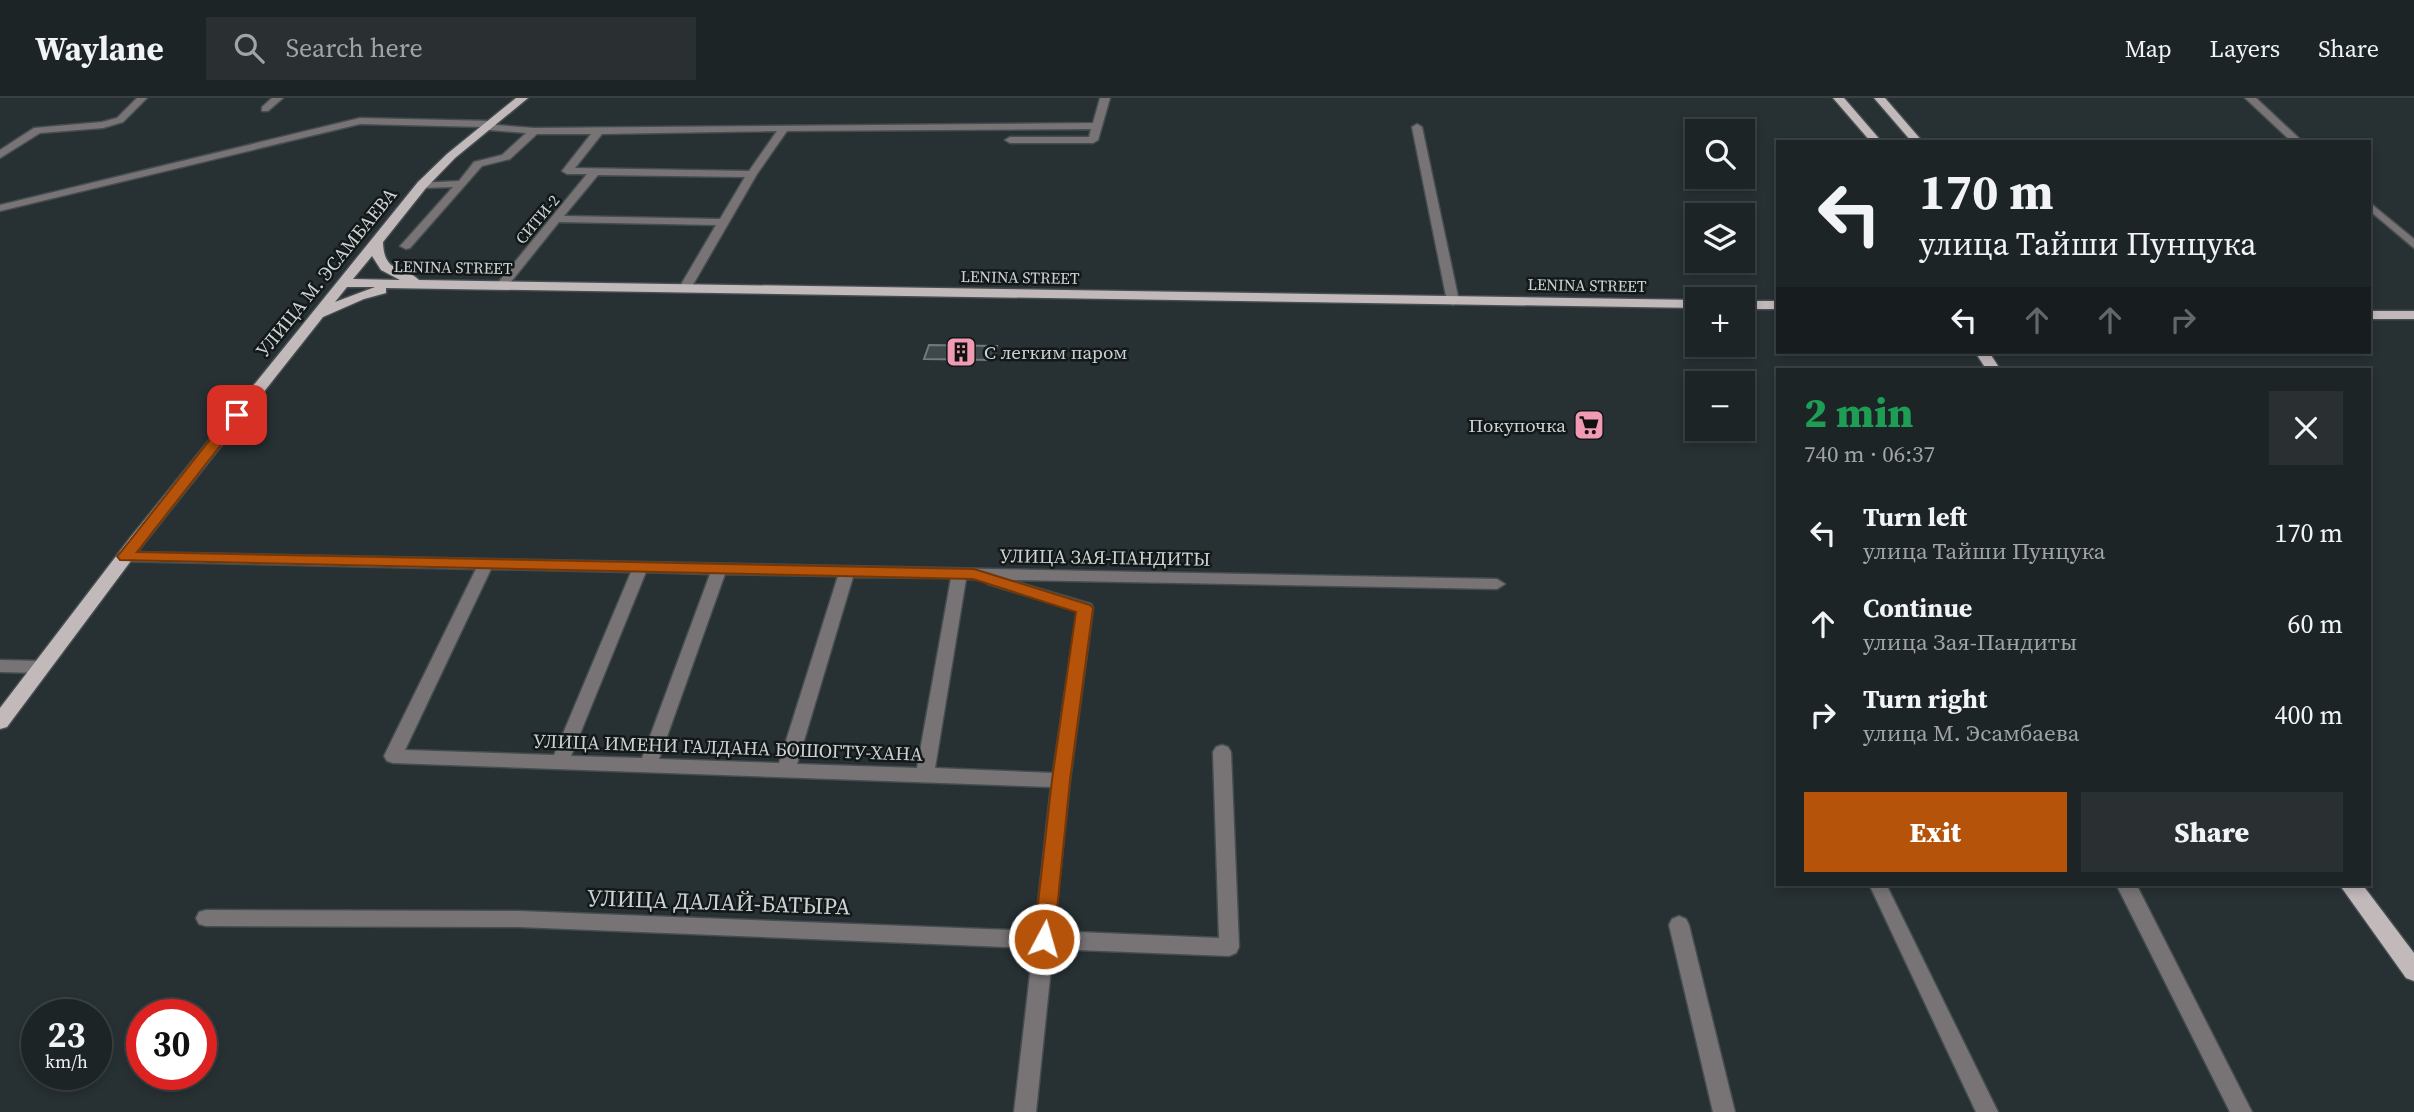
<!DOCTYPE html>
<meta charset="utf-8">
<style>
body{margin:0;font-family:"Source Serif 4",serif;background:#2a3032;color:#f1f3f6;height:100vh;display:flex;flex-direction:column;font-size:26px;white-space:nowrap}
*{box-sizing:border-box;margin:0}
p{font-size:23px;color:#a0a4a7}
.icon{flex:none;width:38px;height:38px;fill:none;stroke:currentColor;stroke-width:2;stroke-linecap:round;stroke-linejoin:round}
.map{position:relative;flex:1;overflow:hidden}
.panel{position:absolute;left:1776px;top:270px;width:595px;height:518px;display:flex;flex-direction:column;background:#1d2426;border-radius:0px;box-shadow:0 4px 10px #0003,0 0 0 2px #3b4143}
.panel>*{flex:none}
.guide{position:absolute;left:1776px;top:42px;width:595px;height:214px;border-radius:0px;box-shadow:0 4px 10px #0003,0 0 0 2px #3b4143;background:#1d2426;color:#f1f3f6;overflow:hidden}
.tools{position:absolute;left:1685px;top:21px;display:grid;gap:14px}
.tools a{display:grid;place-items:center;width:70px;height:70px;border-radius:0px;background:#1d2426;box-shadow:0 4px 10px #0003,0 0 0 2px #3b4143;font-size:35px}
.speed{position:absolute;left:21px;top:901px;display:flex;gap:14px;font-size:35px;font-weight:700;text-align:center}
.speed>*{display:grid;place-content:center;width:91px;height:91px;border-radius:50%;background:#1d2426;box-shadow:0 4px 10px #0003,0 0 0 2px #3b4143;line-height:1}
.speed small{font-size:18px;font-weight:400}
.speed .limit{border:10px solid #d22;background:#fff;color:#111}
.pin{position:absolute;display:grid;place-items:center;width:60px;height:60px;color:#fff;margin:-30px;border-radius:14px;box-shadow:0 4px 10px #0006}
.me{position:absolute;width:77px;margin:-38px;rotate:6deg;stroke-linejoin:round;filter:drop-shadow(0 0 5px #0008)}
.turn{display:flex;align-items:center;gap:24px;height:147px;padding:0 28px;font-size:32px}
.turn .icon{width:91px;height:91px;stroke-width:2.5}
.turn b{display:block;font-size:49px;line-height:60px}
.lanes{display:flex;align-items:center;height:66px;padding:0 28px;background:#0003;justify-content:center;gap:35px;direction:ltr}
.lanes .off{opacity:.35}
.round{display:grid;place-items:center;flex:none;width:74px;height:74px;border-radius:0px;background:#2a3032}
.summary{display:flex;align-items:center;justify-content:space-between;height:119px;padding:0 28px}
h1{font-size:42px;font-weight:800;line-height:52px;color:#1e9e55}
.action{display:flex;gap:14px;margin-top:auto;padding:14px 28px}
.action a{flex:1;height:80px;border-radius:0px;background:#b45309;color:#fff;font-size:28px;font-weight:800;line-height:80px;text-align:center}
.action a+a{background:#2a3032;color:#f1f3f6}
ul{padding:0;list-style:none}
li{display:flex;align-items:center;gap:21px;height:91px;padding:0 28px}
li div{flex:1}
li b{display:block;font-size:26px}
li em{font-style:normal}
header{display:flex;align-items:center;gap:42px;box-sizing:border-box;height:98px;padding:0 35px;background:#1d2426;border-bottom:2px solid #3b4143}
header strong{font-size:33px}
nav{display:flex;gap:38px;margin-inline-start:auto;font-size:24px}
.search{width:490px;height:63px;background:#2a3032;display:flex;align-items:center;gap:18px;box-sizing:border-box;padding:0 24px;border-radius:0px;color:#a0a4a7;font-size:26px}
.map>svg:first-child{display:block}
</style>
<header>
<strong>Waylane</strong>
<div class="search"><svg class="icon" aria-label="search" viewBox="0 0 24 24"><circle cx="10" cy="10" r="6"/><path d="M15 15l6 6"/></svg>Search here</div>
<nav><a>Map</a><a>Layers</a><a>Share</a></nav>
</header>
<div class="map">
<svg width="2414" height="1014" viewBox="0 0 2414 1014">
<rect width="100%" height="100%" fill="#273033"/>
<polygon fill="#3e484a" stroke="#707a7d" stroke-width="2" points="929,247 997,248 994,262 924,261"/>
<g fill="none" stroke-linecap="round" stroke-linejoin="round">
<g stroke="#454d50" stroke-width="3">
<g id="minor">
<polygon points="137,0 147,0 123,24 103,30 40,35 0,60 0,52 34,30 102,24 117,20"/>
<polygon points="272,0 283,0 268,13 262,13 262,9"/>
<path d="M 1100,0 L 1110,0 L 1098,42 L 1093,45 L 1010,45 L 1005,42 L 1010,39 L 1089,39 L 1091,31 L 787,33 L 757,76 L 691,190 L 685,194 L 679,190 L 716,127 L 559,124 L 506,190 L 502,191 L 496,187 L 587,76 L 567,76 L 562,73 L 591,36 L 537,36 L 510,61 L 482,68 L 410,150 L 406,151 L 400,148 L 402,146 L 453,89 L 422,90 L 418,89 L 418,85 L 459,83 L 474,64 L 502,57 L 526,35 L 489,32 L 484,29 L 360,26 L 0,113 L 0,107 L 360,20 L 492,23 L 496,27 L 534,30 L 1093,25 ZM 777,33 L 749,73 L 575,70 L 602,36 ZM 598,77 L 745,79 L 720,121 L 564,118 Z"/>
<polygon points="2245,0 2256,0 2303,44 2292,44"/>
<polygon points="1417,26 1422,29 1459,203 1453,207 1447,203 1412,29"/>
<polygon points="2370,105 2414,141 2414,150 2370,113"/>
<path d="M 125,454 L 1497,481 L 1505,486 L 1497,491 L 1010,482 L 1091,506 L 1093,510 L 1070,682 L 1054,833 L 1219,840 L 1213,654 L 1216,649 L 1222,647 L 1228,649 L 1231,654 L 1239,849 L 1236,855 L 1229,858 L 1053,851 L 1036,1014 L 1014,1014 L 1033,850 L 519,829 L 206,828 L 199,826 L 196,820 L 199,814 L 206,812 L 519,813 L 1035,833 L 1051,689 L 393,665 L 387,663 L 384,658 L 476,471 L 120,463 L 117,459 ZM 491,471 L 631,474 L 554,657 L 405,652 ZM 646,474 L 710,476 L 642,660 L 571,658 ZM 725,476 L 838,478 L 779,665 L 659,661 ZM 853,479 L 951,480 L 917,670 L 797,666 ZM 966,481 L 986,481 L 988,486 L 1077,513 L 1053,675 L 935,670 Z"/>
<polygon points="0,562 42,563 48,565 50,569 48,573 42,575 0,574"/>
<polygon points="1869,786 1886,786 1998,1014 1976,1014"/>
<polygon points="2119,786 2136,786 2252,1014 2230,1014 2117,788"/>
<polygon points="1679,818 1686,821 1689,827 1735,1014 1713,1014 1669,827 1672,821"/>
</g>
</g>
<g stroke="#454d50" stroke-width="3">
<g id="major">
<path d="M 516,0 L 528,0 L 455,60 L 426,90 L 383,144 C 384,177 403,166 419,182 L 1698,202 L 1698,210 L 386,190 L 386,195 L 364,201 L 323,219 L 142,448 L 7,629 L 0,631 L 0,610 L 130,440 L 418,84 L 447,56 ZM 372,158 L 381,172 L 400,182 L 353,181 ZM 347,189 L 375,189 L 335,204 Z"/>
<polygon points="1833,0 1844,0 1882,44 1871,44"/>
<polygon points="1874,0 1885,0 1923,44 1912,44"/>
<rect x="1743" y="203" width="35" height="8"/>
<rect x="2370" y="213" width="44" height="8"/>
<polygon points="1975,254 1989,254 2000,271 1986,271"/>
<polygon points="2339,786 2362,786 2414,855 2414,883 2406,880"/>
</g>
</g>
<use href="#minor" fill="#787475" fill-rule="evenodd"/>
<use href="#major" fill="#c2b9bb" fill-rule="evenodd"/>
</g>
<polygon fill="#b45309" stroke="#753606" stroke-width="2" points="237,313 242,314 242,320 137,454 974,471 1090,507 1093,510 1070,682 1054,841 1051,848 1044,850 1037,848 1034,841 1052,682 1076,514 973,481 120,462 117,458 120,455 232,314"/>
<defs>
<g id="building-square" transform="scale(1.575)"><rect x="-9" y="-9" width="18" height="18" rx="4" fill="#f19ab3" stroke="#131819"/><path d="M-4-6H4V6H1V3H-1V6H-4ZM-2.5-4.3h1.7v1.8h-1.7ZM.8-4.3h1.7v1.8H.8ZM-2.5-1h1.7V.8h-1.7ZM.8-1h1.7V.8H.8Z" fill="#111"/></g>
<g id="supermarket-square" transform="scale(1.575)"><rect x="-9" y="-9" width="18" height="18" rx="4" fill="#f19ab3" stroke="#131819"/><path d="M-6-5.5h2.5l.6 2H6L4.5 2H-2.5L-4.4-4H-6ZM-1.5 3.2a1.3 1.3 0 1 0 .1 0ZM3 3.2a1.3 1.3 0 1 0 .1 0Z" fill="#111"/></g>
</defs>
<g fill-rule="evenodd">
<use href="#building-square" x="961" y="254"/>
<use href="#supermarket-square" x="1589" y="327"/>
</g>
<g text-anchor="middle" stroke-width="5" stroke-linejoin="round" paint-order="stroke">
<g font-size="16" fill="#cdd3d4" stroke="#131819">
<text transform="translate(537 121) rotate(-50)" y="6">СИТИ-2</text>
<text transform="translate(453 169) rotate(1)" y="6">LENINA STREET</text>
<text transform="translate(1020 179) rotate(1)" y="6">LENINA STREET</text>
<text transform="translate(1587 187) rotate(1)" y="6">LENINA STREET</text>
</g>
<g font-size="19" fill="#cdd3d4" stroke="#131819">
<text transform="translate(326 174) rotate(-51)" y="7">УЛИЦА М. ЭСАМБАЕВА</text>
<text transform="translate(1105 459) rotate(1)" y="7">УЛИЦА ЗАЯ-ПАНДИТЫ</text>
<text transform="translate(728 649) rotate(2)" y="7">УЛИЦА ИМЕНИ ГАЛДАНА БОШОГТУ-ХАНА</text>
</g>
<g font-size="19" fill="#cdd3d4" stroke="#131819" text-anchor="start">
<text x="984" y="261">С легким паром</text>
<text x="1566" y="334" text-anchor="end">Покупочка</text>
</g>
<g font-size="23" fill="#cdd3d4" stroke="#131819">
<text transform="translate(719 804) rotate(2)" y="8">УЛИЦА ДАЛАЙ-БАТЫРА</text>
</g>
</g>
</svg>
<div class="tools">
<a><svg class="icon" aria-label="search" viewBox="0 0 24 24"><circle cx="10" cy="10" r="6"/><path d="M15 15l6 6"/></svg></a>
<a><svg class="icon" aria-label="layers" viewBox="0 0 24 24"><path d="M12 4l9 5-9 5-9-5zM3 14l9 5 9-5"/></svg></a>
<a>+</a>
<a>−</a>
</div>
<div class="speed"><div>23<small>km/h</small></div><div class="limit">30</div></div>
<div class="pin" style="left:237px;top:317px;background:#d93025"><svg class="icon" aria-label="arrive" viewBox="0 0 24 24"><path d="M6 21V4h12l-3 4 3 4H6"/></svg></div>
<svg class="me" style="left:1044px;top:841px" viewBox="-20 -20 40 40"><circle r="17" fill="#b45309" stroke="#fff" stroke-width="3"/><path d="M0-11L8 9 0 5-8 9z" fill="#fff"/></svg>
<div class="guide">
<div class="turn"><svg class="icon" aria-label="left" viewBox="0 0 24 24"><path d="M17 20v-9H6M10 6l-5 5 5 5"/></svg><div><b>170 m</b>улица Тайши Пунцука</div></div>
<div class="lanes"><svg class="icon" aria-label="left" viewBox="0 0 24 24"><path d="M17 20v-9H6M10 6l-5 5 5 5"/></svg><svg class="icon off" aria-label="ahead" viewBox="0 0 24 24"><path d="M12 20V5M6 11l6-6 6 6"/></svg><svg class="icon off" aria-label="ahead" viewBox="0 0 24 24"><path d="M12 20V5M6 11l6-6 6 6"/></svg><svg class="icon off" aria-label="right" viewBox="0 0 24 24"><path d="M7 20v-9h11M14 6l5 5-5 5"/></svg></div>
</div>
<section class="panel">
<div class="summary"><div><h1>2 min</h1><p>740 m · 06:37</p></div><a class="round"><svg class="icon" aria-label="close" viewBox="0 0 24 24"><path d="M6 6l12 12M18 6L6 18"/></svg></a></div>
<ul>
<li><svg class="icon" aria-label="left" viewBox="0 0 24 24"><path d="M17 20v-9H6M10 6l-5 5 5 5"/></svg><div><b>Turn left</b><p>улица Тайши Пунцука</p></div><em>170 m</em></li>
<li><svg class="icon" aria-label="ahead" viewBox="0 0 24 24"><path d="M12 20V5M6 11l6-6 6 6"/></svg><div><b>Continue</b><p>улица Зая-Пандиты</p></div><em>60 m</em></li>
<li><svg class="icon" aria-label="right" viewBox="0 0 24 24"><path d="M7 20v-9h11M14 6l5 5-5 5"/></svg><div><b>Turn right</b><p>улица М. Эсамбаева</p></div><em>400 m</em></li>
</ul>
<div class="action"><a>Exit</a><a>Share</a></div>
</section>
</div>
